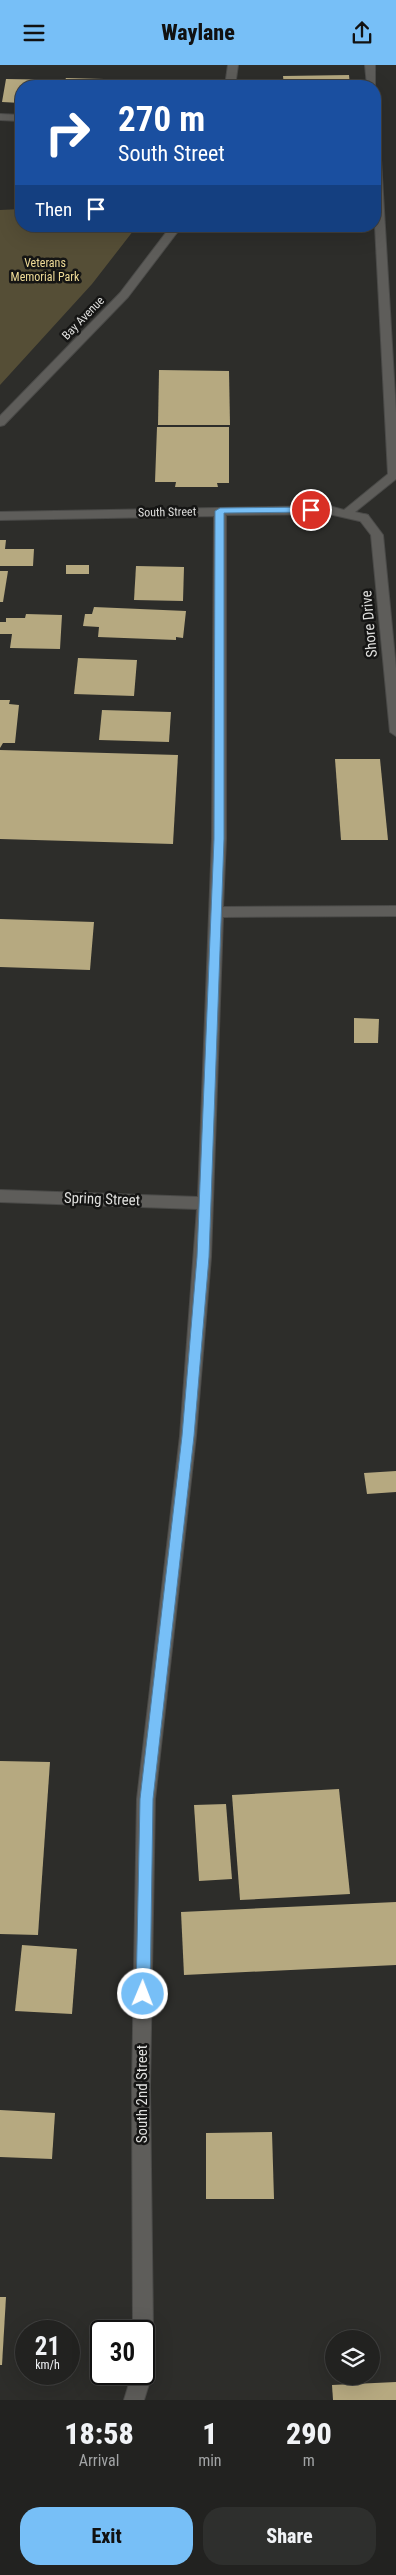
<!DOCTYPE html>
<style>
body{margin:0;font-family:"Roboto Condensed",sans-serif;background:#2e2f2d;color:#f1f3f6;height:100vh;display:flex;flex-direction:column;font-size:19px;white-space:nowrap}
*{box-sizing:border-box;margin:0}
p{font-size:16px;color:#a2a4a5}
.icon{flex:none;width:28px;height:28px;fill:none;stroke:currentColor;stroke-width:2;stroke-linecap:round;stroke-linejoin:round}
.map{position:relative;height:2335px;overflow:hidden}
.panel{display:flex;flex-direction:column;background:#222220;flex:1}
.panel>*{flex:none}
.banner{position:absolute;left:15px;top:15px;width:366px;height:152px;border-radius:20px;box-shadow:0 5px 20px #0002,0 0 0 1px #3f3f3e;background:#1a4fa0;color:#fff;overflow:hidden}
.controls{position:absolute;left:325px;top:2265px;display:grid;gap:10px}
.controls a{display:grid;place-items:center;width:55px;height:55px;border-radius:50%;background:#222220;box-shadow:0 5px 20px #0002,0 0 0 1px #3f3f3e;font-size:25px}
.speed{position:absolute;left:15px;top:2255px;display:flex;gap:10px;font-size:25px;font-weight:700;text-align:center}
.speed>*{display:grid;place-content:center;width:65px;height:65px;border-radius:50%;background:#222220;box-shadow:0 5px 20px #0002,0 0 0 1px #3f3f3e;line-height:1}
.speed small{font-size:12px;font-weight:400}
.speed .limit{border:2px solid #111;border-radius:8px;background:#fff;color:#111}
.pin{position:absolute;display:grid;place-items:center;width:42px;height:42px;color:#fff;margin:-21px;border:2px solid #fff;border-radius:50%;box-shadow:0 1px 5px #0007}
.me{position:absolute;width:55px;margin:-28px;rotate:1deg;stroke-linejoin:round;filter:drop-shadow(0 0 4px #0008)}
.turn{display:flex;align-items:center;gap:18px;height:105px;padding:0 20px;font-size:22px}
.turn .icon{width:65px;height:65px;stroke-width:2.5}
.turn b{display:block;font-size:35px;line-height:42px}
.then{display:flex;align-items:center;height:48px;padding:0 20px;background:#0003;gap:10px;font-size:19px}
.eta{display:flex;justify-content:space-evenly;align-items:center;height:85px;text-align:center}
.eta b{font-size:30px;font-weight:800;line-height:35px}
.cta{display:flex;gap:10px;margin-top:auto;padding:10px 20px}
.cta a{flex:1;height:58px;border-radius:20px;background:#77bff7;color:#111;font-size:20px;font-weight:800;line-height:58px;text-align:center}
.cta a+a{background:#2e2f2d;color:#f1f3f6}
header{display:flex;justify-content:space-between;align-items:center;height:65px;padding:0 20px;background:#77bff7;color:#111;font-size:22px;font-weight:800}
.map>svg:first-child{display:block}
</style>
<header><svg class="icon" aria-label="menu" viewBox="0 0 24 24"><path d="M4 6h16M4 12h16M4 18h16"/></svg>Waylane<svg class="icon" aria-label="share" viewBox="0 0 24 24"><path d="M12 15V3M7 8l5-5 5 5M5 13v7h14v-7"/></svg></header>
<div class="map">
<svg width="396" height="2335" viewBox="0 0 396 2335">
<rect width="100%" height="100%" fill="#2d2d2a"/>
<polygon fill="#554e36" points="21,144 21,161 137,161 92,219 0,320 0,145"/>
<g fill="#b6a980">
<polygon points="349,10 350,21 284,21 283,11"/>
<polygon points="66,13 180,16 188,21 21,21 21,38 2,37 6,14 65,15"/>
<polygon points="159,305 229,306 230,360 158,360"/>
<polygon points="157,362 229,362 229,418 217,418 218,422 175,422 176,417 155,417"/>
<polygon points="0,475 6,475 5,484 34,484 33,501 0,501"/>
<rect x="66" y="500" width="23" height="9"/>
<polygon points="136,501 184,502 183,536 134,535"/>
<polygon points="0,506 8,506 3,537 0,537"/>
<polygon points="94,542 186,546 183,573 176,572 176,575 98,572 99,562 83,561 85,549 92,549"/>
<polygon points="26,549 62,550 60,584 10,583 12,569 0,569 0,557 6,557 6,553 25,553"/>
<polygon points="78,593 137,595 134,631 74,629"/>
<polygon points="0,635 10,635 9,639 19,640 15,678 3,678 0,683"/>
<polygon points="102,645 171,647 169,677 99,675"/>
<polygon points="0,685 178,690 173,779 0,774"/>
<polygon points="335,694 380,694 388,775 341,775"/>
<polygon points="0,854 94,857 90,905 0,902"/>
<polygon points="354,953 379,954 378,978 354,978"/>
<polygon points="396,1406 396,1427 367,1429 364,1408"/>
<polygon points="0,1696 50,1697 38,1870 0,1869"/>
<polygon points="339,1724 350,1829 240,1835 232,1730"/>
<polygon points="226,1739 232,1814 199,1816 194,1740"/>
<polygon points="396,1837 396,1900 184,1910 181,1847"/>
<polygon points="22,1880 77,1884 72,1949 15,1946"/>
<polygon points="0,2045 55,2048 52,2094 0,2092"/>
<polygon points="272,2067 274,2134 206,2134 206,2068"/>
<polygon points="0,2232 6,2232 2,2300 0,2300"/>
<polygon points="396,2317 396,2335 333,2335 332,2320"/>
</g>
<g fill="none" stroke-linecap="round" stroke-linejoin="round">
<g stroke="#4a4a48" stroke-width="2">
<g id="lane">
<polygon points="0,49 21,50 21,56 0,55"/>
<polygon points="364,449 368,450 383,470 396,603 396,671 390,667 371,470 358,453"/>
</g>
</g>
<g stroke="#4a4a48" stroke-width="2">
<g id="street">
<polygon points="365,0 375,0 375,23 367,21"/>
<polygon points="375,75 380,78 396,347 396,414 355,447 368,450 368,456 364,457 329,449 226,450 226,774 223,842 396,841 396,851 223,852 211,1192 196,1371 155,1734 150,2022 153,2266 150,2273 144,2276 144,2266 133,2266 132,2022 137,1734 180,1371 197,1144 0,1137 0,1125 198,1132 212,774 214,451 0,455 0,447 329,441 344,445 388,409 375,161"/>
<polygon points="144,2300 149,2302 152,2309 144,2335 124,2335 132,2309 144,2309"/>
</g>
</g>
<g stroke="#4a4a48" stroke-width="2">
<g id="secondary">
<polygon points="228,0 238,0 235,21 225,21"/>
<polygon points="171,161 182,161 128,232 4,360 0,361 0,351 120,228"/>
</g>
</g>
<use href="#lane" fill="#5e5d5a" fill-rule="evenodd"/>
<use href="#street" fill="#5e5d5a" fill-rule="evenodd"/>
<use href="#secondary" fill="#5e5d5a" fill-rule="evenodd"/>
</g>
<polygon fill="#77bff7" stroke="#4d7ca1" points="311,442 315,445 314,447 224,448 224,774 209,1192 194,1371 153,1734 150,1929 148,1933 143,1935 138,1933 136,1929 140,1734 182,1371 197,1192 214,774 215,446 220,443"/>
<g text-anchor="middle" stroke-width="5" stroke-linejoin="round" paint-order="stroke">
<g font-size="12" fill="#efdb97" stroke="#151514">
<text x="45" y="202">Veterans<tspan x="45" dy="14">Memorial Park</tspan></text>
</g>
<g font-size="12" fill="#dfdfdd" stroke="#151514">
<text transform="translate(83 253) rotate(-46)" y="4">Bay Avenue</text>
<text transform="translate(167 447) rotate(-1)" y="4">South Street</text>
</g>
<g font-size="15" fill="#dfdfdd" stroke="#151514">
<text transform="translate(369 559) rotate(-95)" y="5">Shore Drive</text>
<text transform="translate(102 1134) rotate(2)" y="5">Spring Street</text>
<text transform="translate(142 2029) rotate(-90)" y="5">South 2nd Street</text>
</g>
</g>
</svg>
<div class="controls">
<a><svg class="icon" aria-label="layers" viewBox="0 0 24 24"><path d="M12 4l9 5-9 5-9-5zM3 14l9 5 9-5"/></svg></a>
</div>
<div class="speed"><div>21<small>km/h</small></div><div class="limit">30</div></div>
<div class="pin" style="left:311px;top:445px;background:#d93025"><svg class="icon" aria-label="arrive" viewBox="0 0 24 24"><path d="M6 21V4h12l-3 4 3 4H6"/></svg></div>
<svg class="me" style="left:143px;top:1929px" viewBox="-20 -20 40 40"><circle r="17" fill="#77bff7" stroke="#fff" stroke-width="3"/><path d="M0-11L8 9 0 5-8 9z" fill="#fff"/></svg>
<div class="banner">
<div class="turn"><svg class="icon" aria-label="right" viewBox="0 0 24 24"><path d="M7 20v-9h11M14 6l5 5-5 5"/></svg><div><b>270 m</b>South Street</div></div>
<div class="then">Then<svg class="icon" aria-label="arrive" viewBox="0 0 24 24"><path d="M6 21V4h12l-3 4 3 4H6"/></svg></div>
</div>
</div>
<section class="panel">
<div class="eta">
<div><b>18:58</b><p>Arrival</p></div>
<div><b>1</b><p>min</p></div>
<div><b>290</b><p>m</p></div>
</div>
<div class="cta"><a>Exit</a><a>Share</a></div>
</section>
